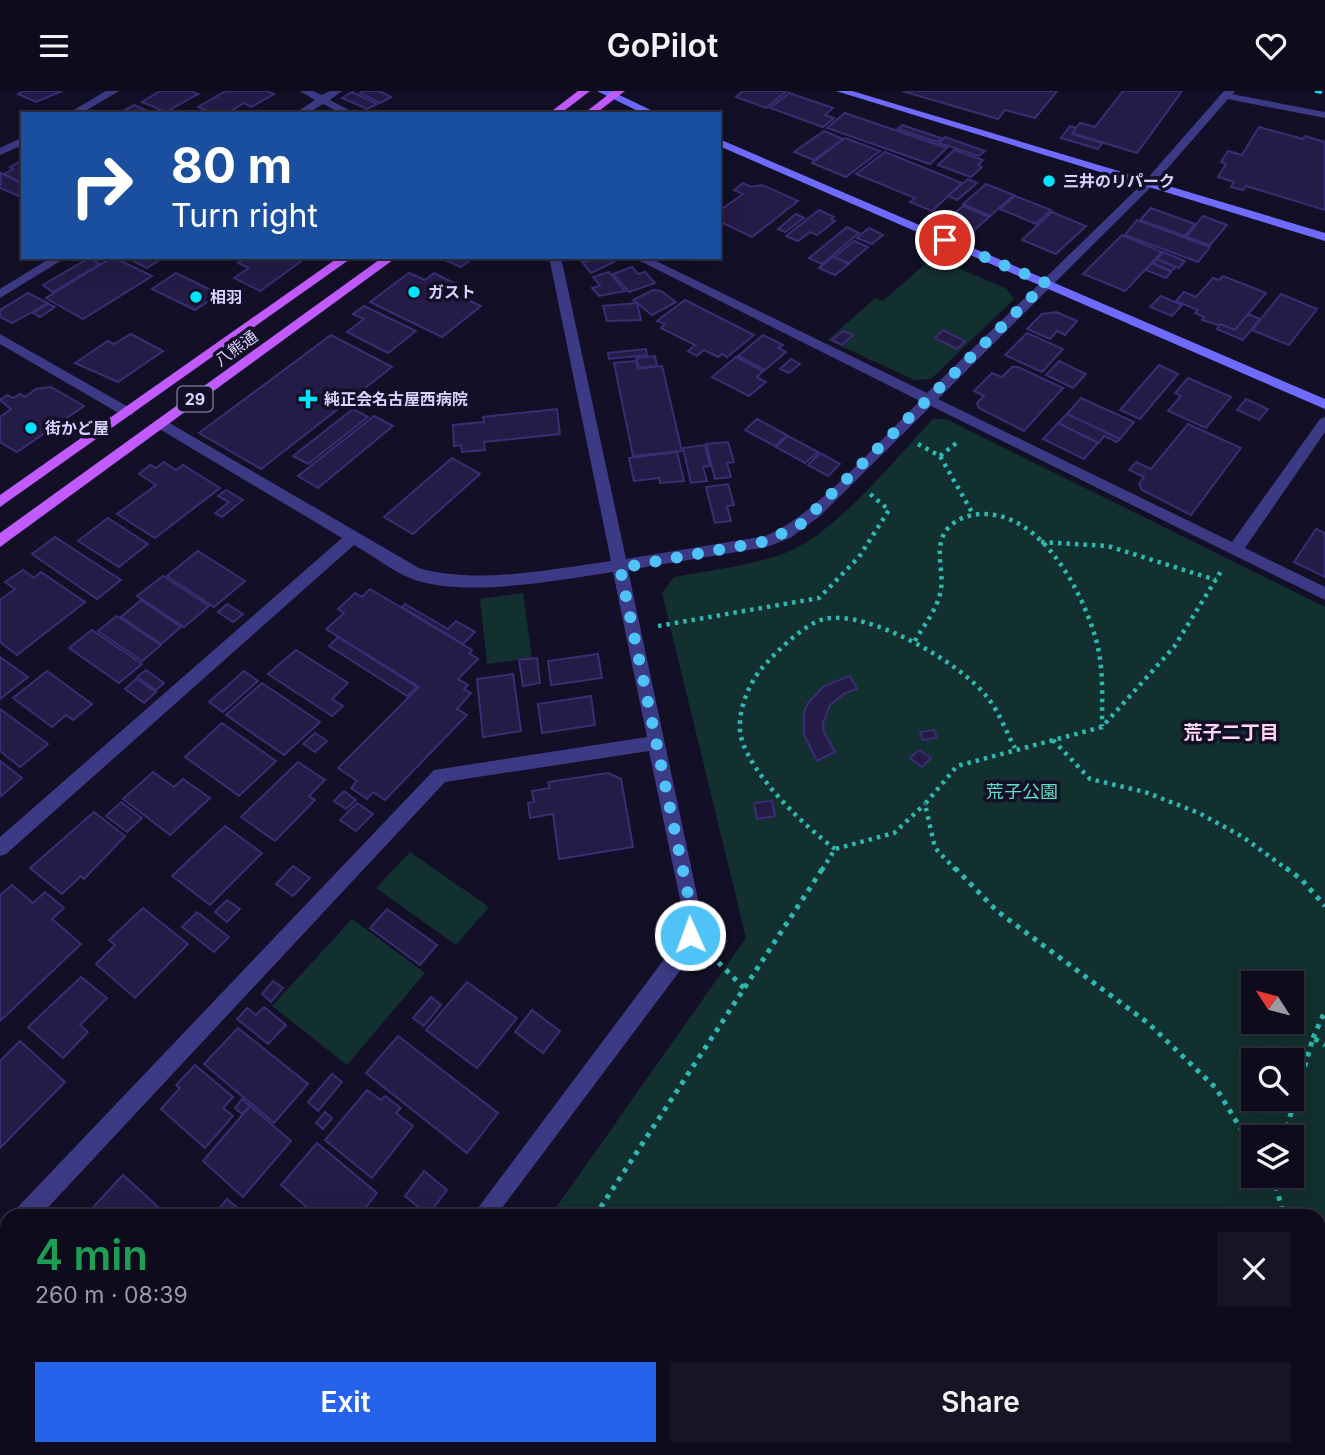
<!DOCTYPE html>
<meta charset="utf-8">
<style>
body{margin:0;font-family:Inter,"Noto Sans JP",sans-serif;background:#171425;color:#f1f3f6;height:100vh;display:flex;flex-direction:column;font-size:26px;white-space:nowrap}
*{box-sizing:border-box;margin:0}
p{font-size:23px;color:#9b9ba3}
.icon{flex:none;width:38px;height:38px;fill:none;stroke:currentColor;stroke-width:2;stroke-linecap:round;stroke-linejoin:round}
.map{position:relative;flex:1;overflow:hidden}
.drawer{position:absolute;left:0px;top:1118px;width:1326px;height:247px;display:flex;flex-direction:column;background:#0e0b1c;border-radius:21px 21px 0 0;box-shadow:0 7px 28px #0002,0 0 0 2px #2e2b3b}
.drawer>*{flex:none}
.hud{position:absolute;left:21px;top:21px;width:700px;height:147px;border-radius:0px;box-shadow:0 7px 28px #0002,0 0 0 2px #2e2b3b;background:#1a4fa0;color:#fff;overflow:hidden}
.needle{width:46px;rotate:306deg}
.controls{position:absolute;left:1241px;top:880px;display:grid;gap:14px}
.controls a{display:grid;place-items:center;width:63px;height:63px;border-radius:0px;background:#0e0b1c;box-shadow:0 7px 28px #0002,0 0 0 2px #2e2b3b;font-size:35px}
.pin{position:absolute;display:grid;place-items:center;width:60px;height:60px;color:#fff;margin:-30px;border:4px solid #fff;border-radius:50%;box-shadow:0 2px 7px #0007}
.me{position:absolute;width:77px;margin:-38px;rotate:358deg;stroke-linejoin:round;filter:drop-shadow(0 0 5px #0008)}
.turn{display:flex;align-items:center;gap:24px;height:147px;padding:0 35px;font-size:32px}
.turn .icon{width:91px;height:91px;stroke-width:2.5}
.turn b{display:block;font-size:49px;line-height:60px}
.round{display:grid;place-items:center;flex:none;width:74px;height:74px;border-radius:0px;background:#171425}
.headline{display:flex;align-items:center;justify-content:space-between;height:119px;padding:0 35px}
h1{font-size:42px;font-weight:600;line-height:52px;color:#1e9e55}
.action{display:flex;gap:14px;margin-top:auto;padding:14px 35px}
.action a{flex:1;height:80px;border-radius:0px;background:#2563eb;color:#fff;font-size:28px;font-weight:600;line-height:80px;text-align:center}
.action a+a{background:#171425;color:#f1f3f6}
header{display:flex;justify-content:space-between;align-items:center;height:91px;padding:0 35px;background:#0e0b1c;font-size:32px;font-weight:600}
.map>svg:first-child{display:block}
</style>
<header><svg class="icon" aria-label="menu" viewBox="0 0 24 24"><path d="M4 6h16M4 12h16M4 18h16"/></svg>GoPilot<svg class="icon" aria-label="heart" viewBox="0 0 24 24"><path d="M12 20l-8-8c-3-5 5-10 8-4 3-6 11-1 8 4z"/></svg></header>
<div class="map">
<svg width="1325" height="1364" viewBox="0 0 1325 1364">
<rect width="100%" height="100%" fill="#130f26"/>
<g fill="#12302f" fill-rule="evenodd">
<polygon points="933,166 1007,198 1014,208 931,288 914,289 828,249 875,207 883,210"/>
<path d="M 933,328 L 946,328 L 1325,516 L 1325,1364 L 384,1364 L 386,1358 L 1320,1358 L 1320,1125 L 550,1125 L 746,847 L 662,502 L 674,486 C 711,479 750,475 785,462 C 837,442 894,369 933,328 ZM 1253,892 L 1292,892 L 1292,931 L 1253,931 ZM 1253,970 L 1292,970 L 1292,1008 L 1253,1008 ZM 1253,1046 L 1292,1046 L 1292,1085 L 1253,1085 Z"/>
<polygon points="523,502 532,567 487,573 480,508"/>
<polygon points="410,761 489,816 456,854 376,797"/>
<polygon points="352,828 425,882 347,974 272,915"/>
</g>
<g fill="#241b47" stroke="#3b2d73" stroke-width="2">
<polygon points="23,0 62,0 36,11 18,3"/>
<polygon points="160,0 191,0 198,3 166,21 142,11"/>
<polygon points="226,0 267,0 274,3 251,16 244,12 226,23 215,23 198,16"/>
<polygon points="363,0 379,0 391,6 380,12 360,2"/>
<polygon points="743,0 787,0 766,17 736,6"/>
<polygon points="902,0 1057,0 1035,27 1005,19 998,28"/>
<polygon points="1123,0 1182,0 1137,62 1072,42 1080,32 1095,36"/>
<polygon points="352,1 377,13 367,18 342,7"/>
<polygon points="789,2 833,17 825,24 834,27 823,36 770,17"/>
<polygon points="134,14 155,23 117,23"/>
<polygon points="845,22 947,57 930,73 827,37"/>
<polygon points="902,34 941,47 937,51 898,38"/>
<polygon points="1070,35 1076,37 1072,43 1102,52 1098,58 1061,47"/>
<polygon points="1259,36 1303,48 1305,45 1325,51 1325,119 1246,95 1243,99 1231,96 1234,91 1218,86 1226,73 1221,71 1228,60 1242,64"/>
<polygon points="824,40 843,48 814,69 794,61"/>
<polygon points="945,46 985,60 979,65 939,52"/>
<polygon points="845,47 880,60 846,86 812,72"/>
<polygon points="954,59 983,69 978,74 982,76 971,86 938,74"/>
<polygon points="885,61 962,92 932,120 910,111 915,107 856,83"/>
<polygon points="23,69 23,92 4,83 13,78 10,76"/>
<polygon points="1,82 23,93 23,107 0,97"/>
<polygon points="968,88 977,92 957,109 948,105"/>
<polygon points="743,92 751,96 762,94 798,110 752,146 719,130 719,120 743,103 734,99"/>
<polygon points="986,93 1014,104 990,125 963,113"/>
<polygon points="1015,105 1051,119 1036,133 1000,118"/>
<polygon points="963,115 989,126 973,140 947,129"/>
<polygon points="1151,117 1195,133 1185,145 1140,129"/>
<polygon points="819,119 834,126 831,128 835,130 817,144 810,141 798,150 786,145"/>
<polygon points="1052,121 1086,135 1056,163 1022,149"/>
<polygon points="796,123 804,127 785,141 778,138"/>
<polygon points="1203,125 1227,134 1210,154 1186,146"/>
<polygon points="1137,129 1210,156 1198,171 1125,144"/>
<polygon points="847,136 859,142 822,173 809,167"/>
<polygon points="869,137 883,144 872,153 857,147"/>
<polygon points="1122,144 1162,161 1125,200 1083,183"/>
<polygon points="854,150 868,156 849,172 834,166"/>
<polygon points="1163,161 1185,170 1179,177 1157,168"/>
<polygon points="113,166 152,185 83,228 46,207"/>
<polygon points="126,166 164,166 147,177"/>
<polygon points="239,166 307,166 260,200 234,187 249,177 238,172 243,168"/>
<polygon points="438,166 474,166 461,176"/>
<polygon points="584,166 609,166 614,171 591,182 582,171 588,170"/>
<polygon points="833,166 849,173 835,184 819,177"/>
<polygon points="89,167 100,173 53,201 43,194"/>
<polygon points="1156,168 1176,176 1171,180 1153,172"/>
<polygon points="1152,172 1171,181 1166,187 1146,179"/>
<polygon points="632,176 638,183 645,181 655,192 629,201 613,183"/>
<polygon points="609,181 625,200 599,205 592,197 600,195 593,186"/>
<polygon points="176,182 219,203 195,219 152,198"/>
<polygon points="409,182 425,189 434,182 454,192 446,199 481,215 442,246 370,211"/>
<polygon points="1223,185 1266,202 1235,239 1202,229 1204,226 1195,222 1198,219 1176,210 1184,201 1196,206 1213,187 1219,189"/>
<polygon points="653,199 661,200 676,211 652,224 633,209"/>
<polygon points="28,202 48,212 12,232 0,226 0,219"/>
<polygon points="1281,203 1317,218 1289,254 1252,239"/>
<polygon points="1161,205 1182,214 1172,225 1150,216"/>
<polygon points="685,209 754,244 727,266 722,263 718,266 704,259 697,265 688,260 695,254 661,237 665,233 657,230"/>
<polygon points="637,212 641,229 607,230 603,215"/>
<polygon points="48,213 55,216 40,226 33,222"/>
<polygon points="364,215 416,240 388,262 347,241 364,228 353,223"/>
<polygon points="1056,221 1077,230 1065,244 1057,240 1050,248 1027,238 1042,223"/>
<polygon points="1248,223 1260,228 1243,249 1217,238 1220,233 1235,239"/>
<polygon points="943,239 965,250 957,258 935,247"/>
<polygon points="843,240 853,244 842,254 832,249"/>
<polygon points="1027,242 1063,258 1042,281 1005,264"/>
<polygon points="131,243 163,260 118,291 75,272 108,250 114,253"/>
<polygon points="331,244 392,276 261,378 199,342"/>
<polygon points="763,244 783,254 778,257 786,261 765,279 738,265"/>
<polygon points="646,258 647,264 609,268 608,262"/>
<polygon points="655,265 657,275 639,277 636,267"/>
<polygon points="736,266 763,280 757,286 766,291 749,305 712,286"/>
<polygon points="791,268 800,273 789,282 780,278"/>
<polygon points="636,270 638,278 662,275 682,360 633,365 614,272"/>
<polygon points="1059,270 1086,283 1073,297 1046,284"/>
<polygon points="1159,274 1178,283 1140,328 1120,319"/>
<polygon points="1012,276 1018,276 1063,297 1024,340 979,317 977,312 984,305 974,300 992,282 1002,286"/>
<polygon points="1188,287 1231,306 1206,337 1168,320 1181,305 1175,302"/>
<polygon points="51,296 84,315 17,361 0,351 0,326 11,318 0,309 7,304 13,307 20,303 25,306 36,298"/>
<polygon points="1081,307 1134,331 1120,348 1067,323"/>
<polygon points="1246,308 1268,318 1259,329 1237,319"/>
<polygon points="353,318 368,326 308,373 293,365"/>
<polygon points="557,318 560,343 484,351 485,359 462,361 461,354 454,355 453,334 484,331 483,326"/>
<polygon points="1067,323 1120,348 1117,351 1104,345 1099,352 1058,332"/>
<polygon points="374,325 393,335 318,397 298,385"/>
<polygon points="757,328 787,344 775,355 745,339"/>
<polygon points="1058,332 1098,352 1084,368 1043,348"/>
<polygon points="1188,333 1241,357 1191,424 1142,399 1139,393 1144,386 1129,379 1136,371 1151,378"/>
<polygon points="788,345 818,361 805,372 776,356"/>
<polygon points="728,351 734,371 727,372 731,386 715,388 706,353"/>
<polygon points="705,354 710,375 703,376 707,390 691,392 683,357"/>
<polygon points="677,361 684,390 660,392 659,387 634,390 629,367"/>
<polygon points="820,362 840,373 828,385 808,374"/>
<polygon points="452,367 480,383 413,443 384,426"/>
<polygon points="164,371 176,379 183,374 220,397 155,447 117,423 156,394 139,383 150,374 156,377"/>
<polygon points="728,393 734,414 727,415 731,430 715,432 706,396"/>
<polygon points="226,399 243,409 222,426 215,422 229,411 218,405"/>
<polygon points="108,427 148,453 119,476 78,450"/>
<polygon points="1316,438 1325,442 1325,486 1294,471"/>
<polygon points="55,446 121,489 97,508 32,463"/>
<polygon points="198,460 245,490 214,516 167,485"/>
<polygon points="23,479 34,487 41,481 85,511 17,564 0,551 0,509 15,498 5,491"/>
<polygon points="163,485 209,515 184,536 137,505"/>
<polygon points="370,498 472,559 469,562 478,568 458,588 468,594 464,598 471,602 457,618 467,624 385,709 373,701 367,708 351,697 357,690 338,677 419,596 326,538 344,522 338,518 355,502 362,506"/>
<polygon points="141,509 181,536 161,553 121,526"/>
<polygon points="227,513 243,523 233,531 218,521"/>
<polygon points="405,513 448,538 456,530 475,541 463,553 402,516"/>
<polygon points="117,525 161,554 142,570 98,540"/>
<polygon points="92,539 142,573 119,592 69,557"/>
<polygon points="338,546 417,596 407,605 329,555"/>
<polygon points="296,559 348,592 332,608 343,615 332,625 268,583"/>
<polygon points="598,563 602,587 551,594 548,570"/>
<polygon points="0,566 28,586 0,608"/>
<polygon points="537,567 540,592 523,595 519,569"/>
<polygon points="146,579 164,592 156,599 137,586"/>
<polygon points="47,580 92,613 73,629 66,624 52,636 13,607"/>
<polygon points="244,580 258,590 223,621 209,611"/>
<polygon points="513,583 521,640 483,646 477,588"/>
<polygon points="850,585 857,598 845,602 830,614 823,632 824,641 835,661 817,670 804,644 804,621 808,612 824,595"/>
<polygon points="136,588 156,601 144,612 125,598"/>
<polygon points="262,592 320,631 284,664 226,624"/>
<polygon points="591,605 595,634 542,642 538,613"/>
<polygon points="0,618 48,653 20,676 0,660"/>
<polygon points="222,632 276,670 239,705 185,666"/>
<polygon points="934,639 937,647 923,649 920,641"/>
<polygon points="315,642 327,650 315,661 303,653"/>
<polygon points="919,659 931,667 922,676 910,667"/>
<polygon points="0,670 22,687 0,706"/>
<polygon points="298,671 325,689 309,705 315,709 275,750 241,726"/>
<polygon points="153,681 174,696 183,688 210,707 170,744 123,708"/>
<polygon points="608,682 621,688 633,756 559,768 553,723 530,727 528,712 534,711 532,700 550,697 548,691"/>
<polygon points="344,700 356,709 346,718 334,710"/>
<polygon points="772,710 775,725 757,728 754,712"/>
<polygon points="121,711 142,727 127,741 106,725"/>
<polygon points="357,712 373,723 356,740 340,729"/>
<polygon points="94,721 125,745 84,788 81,785 62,803 30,777"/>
<polygon points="225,735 262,762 210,814 172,785"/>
<polygon points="293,775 310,787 293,805 276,793"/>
<polygon points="12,794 33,812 45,801 64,817 52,828 81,853 0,930 0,804"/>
<polygon points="227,809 240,818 227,831 215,821"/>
<polygon points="143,817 188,853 135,907 96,873 115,854 109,849"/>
<polygon points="387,818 437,854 420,874 370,837"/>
<polygon points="197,821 229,846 214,861 182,836"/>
<polygon points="81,886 107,907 80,934 88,941 63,967 28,936"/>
<polygon points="273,890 283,897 271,911 262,903"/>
<polygon points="467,891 517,927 477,977 426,939"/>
<polygon points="431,906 441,914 424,935 413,927"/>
<polygon points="264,916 286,934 268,953 237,928 247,917 256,924"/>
<polygon points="532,919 560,940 543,962 515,941"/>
<polygon points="238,937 308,993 274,1032 204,973"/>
<polygon points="398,945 498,1022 467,1062 366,982"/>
<polygon points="20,950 65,991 0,1057 0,970"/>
<polygon points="195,974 233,1006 223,1017 233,1025 205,1057 161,1018 180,997 176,994"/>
<polygon points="332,983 342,991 318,1020 308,1011"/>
<polygon points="367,999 381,1009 385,1005 401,1017 396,1022 413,1035 372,1087 325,1049"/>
<polygon points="242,1008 250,1015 242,1023 235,1017"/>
<polygon points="250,1015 291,1050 243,1106 203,1070"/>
<polygon points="325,1021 332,1027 323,1038 316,1032"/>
<polygon points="317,1052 377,1102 359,1125 317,1125 281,1094"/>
<polygon points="424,1080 447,1099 428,1124 405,1105"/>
<polygon points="123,1084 166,1123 164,1125 85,1125"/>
<polygon points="227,1108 239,1118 233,1125 213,1125"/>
<polygon points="5,1227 7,1345 0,1353 0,1232"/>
<polygon points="59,1358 141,1358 147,1364 54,1364"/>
</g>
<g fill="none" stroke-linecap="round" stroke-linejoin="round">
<g stroke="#2fb8b0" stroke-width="4.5" stroke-dasharray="3.5 5" stroke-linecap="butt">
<polyline points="918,353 940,365 973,423"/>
<polyline points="940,365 959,350"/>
<polyline points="1041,451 1108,455 1216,489"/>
<polyline points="658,535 819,507 859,466 889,419 869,402"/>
<path d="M 915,550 C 923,535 936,520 940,503 C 946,481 931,455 949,436 C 958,427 971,423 983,423 C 1041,423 1080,496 1095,545 C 1104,574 1102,605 1102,635"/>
<polyline points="1053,649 1090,688 1145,701 1199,722 1243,746 1288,779"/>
<path d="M 835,758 C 803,734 751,684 741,646 C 736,624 748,593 762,577 C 776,561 804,533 824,528 C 868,518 961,572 987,606 C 999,620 1006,641 1015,657"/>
<polyline points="822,779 835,758 894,742 925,713"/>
<polyline points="956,779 935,757 925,713 957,675 1102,636 1174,556 1223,477"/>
</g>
<g stroke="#2fb8b0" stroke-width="5" stroke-dasharray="4.5 6" stroke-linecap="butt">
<polyline points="955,777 997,820 1148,932 1216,997 1253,1058"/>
<polyline points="1286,777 1301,788 1325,815"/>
<polyline points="711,864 744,897"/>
<polyline points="1313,947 1325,920"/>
<polyline points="1284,1046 1313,947 1325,954"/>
<polyline points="1273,1085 1284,1125"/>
<polyline points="595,1125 823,777"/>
<polyline points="1320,1260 1325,1302"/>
</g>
<polygon fill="#3d3a85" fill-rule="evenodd" points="1226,2 1325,21 1325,27 1222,7 1221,5"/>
<g fill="#3d3a85" fill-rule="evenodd">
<polygon points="106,0 119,0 80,23 67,23"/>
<polygon points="300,0 313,0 322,4 330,0 342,0 330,9 356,23 342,23 323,13 307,23 294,23 315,9"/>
<path d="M 1224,0 L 1235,0 L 1153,94 L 938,308 L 1232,451 L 1320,328 L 1325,326 L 1325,341 L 1245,457 L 1325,496 L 1325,509 L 931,315 L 820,425 L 790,447 L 767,456 L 628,479 L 700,818 L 700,844 L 685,873 L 496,1125 L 472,1125 L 671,859 L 680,843 L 682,818 L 649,660 L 445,691 L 40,1125 L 14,1125 L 17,1117 L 434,679 L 647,646 L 613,481 C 557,489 462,508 410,487 C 391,479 372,464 354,454 L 6,763 L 0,765 L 0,746 L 342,447 L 156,336 L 156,330 L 166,330 L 419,477 C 477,494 552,478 611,470 L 549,166 L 561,166 L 626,468 L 765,445 C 814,426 880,349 920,310 L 632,166 L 648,166 L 927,302 L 1145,90 Z"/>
<polygon points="23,46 23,54 0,64 0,57"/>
<polygon points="52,166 67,166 0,207 0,198"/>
<polygon points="0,243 132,318 134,321 132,324 122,324 0,253"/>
<polygon points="7,1133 7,1159 0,1162 0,1136"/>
<polygon points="221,1358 250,1358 252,1364 223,1364"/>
<polygon points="294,1358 320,1358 318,1364 292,1364"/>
</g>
<g fill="#6f6bff" fill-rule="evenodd">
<polygon points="597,0 611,0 659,23 644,23"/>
<polygon points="836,0 852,0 1325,142 1325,150"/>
<polygon points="719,48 1325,308 1325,318 719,55"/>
</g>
<g fill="#c25bff" fill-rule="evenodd">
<polygon points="578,0 590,0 560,23 548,23"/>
<polygon points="613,0 625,0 595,23 583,23"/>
<polygon points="339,166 353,166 0,416 0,404"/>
<polygon points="383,166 397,166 0,456 0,442"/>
</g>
<polyline stroke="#00e5ff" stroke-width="3.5" stroke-dasharray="7 6" stroke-linecap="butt" points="1315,0 1325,2"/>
</g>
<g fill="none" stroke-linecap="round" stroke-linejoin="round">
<polyline stroke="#4fc3f7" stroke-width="12" stroke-dasharray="0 21.6" points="690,844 691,818 620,477 767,450 801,433 1046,192 945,149"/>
</g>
<g fill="#00e5ff" stroke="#130f26" stroke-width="2.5">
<circle cx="1049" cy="90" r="7"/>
<circle cx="414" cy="201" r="7"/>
<circle cx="196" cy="206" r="7"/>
<path d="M304.5 297.5h7v7h7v7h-7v7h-7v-7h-7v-7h7z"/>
<circle cx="31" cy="337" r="7"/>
</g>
<g text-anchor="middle" stroke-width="7" stroke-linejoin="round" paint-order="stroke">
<g font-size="16" font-weight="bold" fill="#d9d4ff" stroke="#130f26" text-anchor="start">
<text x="1063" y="96">三井のリパーク</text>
<text x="428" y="207">ガスト</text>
<text x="210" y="212">相羽</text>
<text x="324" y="314">純正会名古屋西病院</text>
<text x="45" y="343">街かど屋</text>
</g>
<g font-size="16" fill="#d9d4ff" stroke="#130f26">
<text transform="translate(236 257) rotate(-36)" y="6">八熊通</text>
</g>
<rect fill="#130f26" stroke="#9e99be" stroke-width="2" x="177.5" y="295.5" width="35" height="25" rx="5"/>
<g font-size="16" font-weight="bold" fill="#d9d4ff">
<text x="195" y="314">29</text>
</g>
<g font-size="18" fill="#5fe0c0" stroke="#130f26">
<text x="1022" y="707">荒子公園</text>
</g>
<g font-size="19" font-weight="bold" fill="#ffd6f0" stroke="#130f26">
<text x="1231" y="648">荒子二丁目</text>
</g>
</g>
</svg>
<div class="controls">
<a><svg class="needle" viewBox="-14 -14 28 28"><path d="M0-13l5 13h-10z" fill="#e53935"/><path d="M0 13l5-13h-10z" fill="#9b9ba3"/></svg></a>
<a><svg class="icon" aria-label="search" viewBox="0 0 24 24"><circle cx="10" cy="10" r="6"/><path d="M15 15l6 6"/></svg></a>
<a><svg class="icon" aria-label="layers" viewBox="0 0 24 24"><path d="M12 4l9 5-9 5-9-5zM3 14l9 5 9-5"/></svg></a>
</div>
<div class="pin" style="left:945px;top:149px;background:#d93025"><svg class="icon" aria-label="arrive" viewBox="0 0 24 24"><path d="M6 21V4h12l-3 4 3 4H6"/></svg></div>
<svg class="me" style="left:690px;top:844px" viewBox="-20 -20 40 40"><circle r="17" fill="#4fc3f7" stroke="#fff" stroke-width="3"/><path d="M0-11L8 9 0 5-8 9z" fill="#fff"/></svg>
<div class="hud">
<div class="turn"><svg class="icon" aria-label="right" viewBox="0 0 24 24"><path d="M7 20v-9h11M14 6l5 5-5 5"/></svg><div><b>80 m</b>Turn right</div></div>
</div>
<section class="drawer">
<div class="headline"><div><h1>4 min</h1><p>260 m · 08:39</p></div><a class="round"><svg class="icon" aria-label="close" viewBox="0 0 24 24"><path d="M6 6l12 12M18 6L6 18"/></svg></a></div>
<div class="action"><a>Exit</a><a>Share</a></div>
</section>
</div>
